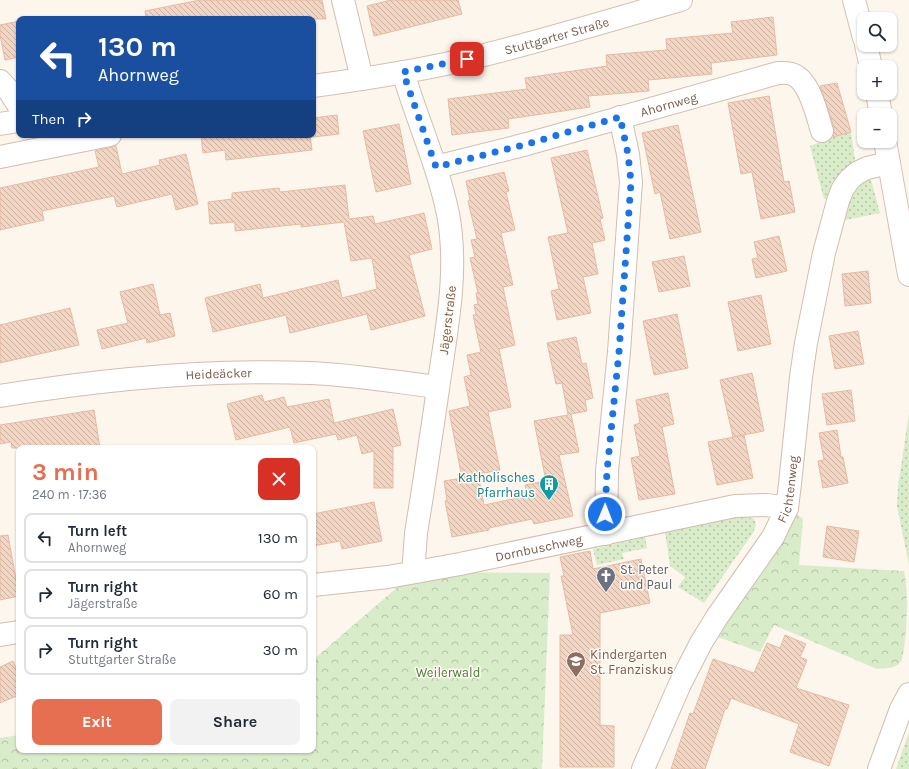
<!DOCTYPE html>
<meta charset="utf-8">
<style>
body{margin:0;font-family:Karla,sans-serif;background:#f2f2f3;color:#1f2937;height:100vh;display:flex;flex-direction:column;font-size:15px;white-space:nowrap}
*{box-sizing:border-box;margin:0}
p{font-size:13px;color:#747a83}
.icon{flex:none;width:22px;height:22px;fill:none;stroke:currentColor;stroke-width:2;stroke-linecap:round;stroke-linejoin:round}
.map{position:relative;flex:1;overflow:hidden}
.drawer{position:absolute;left:16px;top:445px;width:300px;height:308px;display:flex;flex-direction:column;background:#fff;border-radius:8px;box-shadow:0 1px 3px #0004}
.drawer>*{flex:none}
.guide{position:absolute;left:16px;top:16px;width:300px;height:122px;border-radius:8px;box-shadow:0 1px 3px #0004;background:#1a4fa0;color:#fff;overflow:hidden}
.buttons{position:absolute;left:857px;top:12px;display:grid;gap:8px}
.buttons a{display:grid;place-items:center;width:40px;height:40px;border-radius:8px;background:#fff;box-shadow:0 1px 3px #0004;font-size:20px}
.pin{position:absolute;display:grid;place-items:center;width:34px;height:34px;color:#fff;margin:-17px;border-radius:8px;box-shadow:0 2px 6px #0006}
.me{position:absolute;width:44px;margin:-22px;rotate:1deg;stroke-linejoin:round;filter:drop-shadow(0 0 3px #0008)}
.turn{display:flex;align-items:center;gap:14px;height:84px;padding:0 16px;font-size:18px}
.turn .icon{width:52px;height:52px;stroke-width:2.5}
.turn b{display:block;font-size:28px;line-height:34px}
.then{display:flex;align-items:center;height:38px;padding:0 16px;background:#0003;gap:8px;font-size:15px}
.round{display:grid;place-items:center;flex:none;width:42px;height:42px;border-radius:8px;background:#f2f2f3}
.head{display:flex;align-items:center;justify-content:space-between;height:68px;padding:0 16px}
h1{font-size:24px;font-weight:700;line-height:30px;color:#e76f51}
.primary-button{display:flex;gap:8px;margin-top:auto;padding:8px 16px}
.primary-button a{flex:1;height:46px;border-radius:8px;background:#e76f51;color:#fff;font-size:16px;font-weight:700;line-height:46px;text-align:center}
.primary-button a+a{background:#f2f2f3;color:#1f2937}
ul{padding:0;list-style:none}
li{display:flex;align-items:center;gap:12px;height:50px;margin:0 8px 6px;padding:0 8px;border:2px solid #e0e1e3;border-radius:8px}
li div{flex:1}
li b{display:block;font-size:15px}
li em{font-style:normal}
.map>svg:first-child{display:block}
</style>
<div class="map">
<svg width="909" height="769" viewBox="0 0 909 769">
<defs>
<pattern id="grass-dots" width="8" height="8" patternUnits="userSpaceOnUse"><rect width="8" height="8" fill="#d8ecc9"/><path d="M2 2h.1M6 6h.1" fill="none" stroke="#b4c2a5" stroke-width="1.8" stroke-linecap="round"/></pattern>
<pattern id="forest-crowns" width="20" height="18" patternUnits="userSpaceOnUse"><rect width="20" height="18" fill="#d8ecc9"/><path d="M2 6a3 3 0 1 1 6 0M12 15a3 3 0 1 1 6 0" fill="none" stroke="#b4c2a5"/></pattern>
<pattern id="building-back-hatch" width="6" height="6" patternUnits="userSpaceOnUse"><rect width="6" height="6" fill="#f3d5c3"/><path d="M-1 5l2 2M0 0l6 6M5-1l2 2" fill="none" stroke="#cab0a1"/></pattern>
</defs>
<rect width="100%" height="100%" fill="#fdf6ec"/>
<g fill="url(#grass-dots)">
<polygon points="851,132 857,173 871,180 880,213 840,221 847,194 833,180 827,198 824,199 810,146 833,137"/>
<polygon points="909,413 909,565 897,506 898,487"/>
<polygon points="744,516 754,519 756,525 753,533 704,603 678,587 685,577 670,566 665,532"/>
<polygon points="645,537 647,548 622,553 624,559 597,565 593,549"/>
<polygon points="909,732 909,769 896,769"/>
</g>
<g fill="url(#forest-crowns)">
<path d="M 793,513 L 797,514 L 803,519 L 799,565 L 904,571 C 909,592 907,636 902,659 C 898,669 886,668 877,669 L 774,625 L 760,652 L 712,635 Z"/>
<polygon points="415,572 550,573 542,769 0,769 0,738 19,735 19,750 313,750 313,660"/>
</g>
<g fill="url(#building-back-hatch)" stroke="#e6bba3">
<polygon points="200,0 322,0 326,19 146,19 145,11"/>
<polygon points="391,0 458,0 462,14 374,36 367,6"/>
<polygon points="773,17 777,55 711,63 712,74 648,80 649,91 588,96 590,107 508,119 509,128 452,135 448,99 527,89 525,78 607,66 606,55 667,50 666,39 733,33 731,22"/>
<polygon points="19,21 19,57 5,60 0,35 0,25"/>
<polygon points="837,83 851,132 833,137 834,127 820,86"/>
<polygon points="769,96 784,182 789,181 795,212 761,219 752,172 741,174 728,103"/>
<polygon points="337,115 339,134 313,137 313,118"/>
<polygon points="399,124 411,184 376,192 363,131"/>
<polygon points="678,125 701,232 670,239 660,192 655,194 642,133"/>
<polygon points="201,135 310,135 312,150 226,160 225,150 203,153"/>
<polygon points="116,146 122,174 160,165 159,160 186,154 198,204 176,210 172,194 117,207 114,196 42,211 44,220 0,230 0,188 99,167 95,151"/>
<polygon points="587,150 603,218 600,219 605,240 592,243 598,274 583,277 591,313 557,320 551,291 559,289 548,237 568,233 551,158"/>
<polygon points="504,172 509,191 506,192 515,230 501,233 513,285 503,287 515,345 499,349 511,407 488,412 500,470 478,474 484,505 527,496 525,485 546,481 534,421 568,415 562,383 556,384 547,343 576,337 582,364 586,363 593,398 585,400 587,411 571,414 579,452 559,455 573,516 534,524 532,519 489,528 489,530 452,537 445,501 447,500 444,481 462,478 449,411 470,406 464,377 471,375 467,355 481,352 473,315 476,315 474,305 478,304 476,293 478,293 470,258 475,257 471,240 477,239 468,201 470,200 466,181"/>
<polygon points="345,185 349,219 373,216 375,224 424,213 432,249 409,255 425,316 371,330 367,314 290,333 286,315 213,332 205,298 260,284 263,298 338,280 342,298 377,289 372,258 351,261 344,222 301,227 301,224 235,231 235,222 210,224 208,202 232,199 232,193 279,188 280,192"/>
<polygon points="779,236 787,271 756,278 752,259 758,258 754,242"/>
<polygon points="684,256 690,286 659,292 652,262"/>
<polygon points="868,271 871,303 845,306 842,274"/>
<polygon points="153,284 160,315 170,313 175,336 147,343 146,338 102,349 97,330 128,323 120,292"/>
<polygon points="761,295 771,344 738,351 728,302"/>
<polygon points="70,308 79,345 0,363 0,325"/>
<polygon points="677,314 688,368 654,375 643,321"/>
<polygon points="858,331 864,364 835,369 829,336"/>
<polygon points="752,373 764,431 733,437 720,380"/>
<polygon points="851,390 855,421 827,425 822,394"/>
<polygon points="668,393 674,424 662,427 675,494 639,500 631,458 640,456 634,425 640,423 636,400"/>
<polygon points="262,395 264,402 284,397 287,407 329,399 334,423 393,409 401,445 393,447 393,488 374,488 374,451 362,454 357,435 338,440 336,434 294,443 290,427 236,440 227,404"/>
<polygon points="94,410 100,448 12,448 11,442 0,444 0,425"/>
<polygon points="837,430 841,457 843,457 848,483 823,488 818,461 824,460 819,433"/>
<polygon points="744,435 753,478 717,485 708,442"/>
<polygon points="374,502 382,541 342,549 340,541 313,546 313,514"/>
<polygon points="827,526 859,531 854,562 823,557"/>
<polygon points="8,535 19,596 0,600 0,536"/>
<polygon points="590,551 593,569 641,559 650,603 600,613 600,725 614,726 614,767 560,767 560,635 573,635 561,576 564,576 560,557"/>
<polygon points="785,635 806,644 800,657 807,660 796,688 849,705 829,766 790,752 799,724 731,698 727,709 725,709 705,769 671,769 690,713 693,714 713,659 754,673 767,643 780,648"/>
<polygon points="13,661 19,675 19,695 0,703 0,667"/>
</g>
<g fill="none" stroke-linecap="round" stroke-linejoin="round">
<g stroke="#d1beb0" stroke-width="24">
<g id="street">
<polyline points="343,0 362,79"/>
<path d="M 403,72 C 417,120 438,165 448,214 C 459,272 446,331 438,389 C 431,437 424,485 416,533 L 414,561 L 415,572"/>
<polyline points="0,81 10,92 19,106"/>
<polyline points="0,157 110,135"/>
<path id="s1" d="M 436,167 L 527,144 L 778,73 C 784,73 789,72 794,75 C 810,82 817,115 822,131"/>
<path id="s2" d="M 0,396 C 103,379 207,369 311,373 C 354,375 396,382 438,387"/>
<polyline points="606,534 607,471 619,352 631,182 628,154 620,117"/>
<path id="s3" d="M 313,585 L 388,577 L 460,564 L 735,506 L 767,505 L 787,508"/>
<polyline points="0,635 19,632"/>
<path id="s4" d="M 643,769 L 680,684 L 701,643 L 717,617 L 773,537 L 787,508 L 790,484 L 801,377 L 806,343 L 824,253 L 838,201 L 843,188 L 850,179 L 857,173 L 867,168 L 889,163"/>
<polyline points="879,769 901,709 909,694"/>
</g>
</g>
<g stroke="#d6c0b0" stroke-width="24">
<g id="secondary">
<polyline points="854,0 864,38"/>
<polyline points="866,45 871,67"/>
<path id="s5" d="M 313,86 C 365,79 417,71 468,59 C 540,42 610,20 681,0"/>
<polyline points="877,93 881,115"/>
<polyline points="0,124 19,121"/>
<polyline points="885,141 909,275"/>
</g>
</g>
<use href="#street" stroke="#fff" stroke-width="22"/>
<use href="#secondary" stroke="#fff" stroke-width="22"/>
</g>
<g fill="none" stroke-linecap="round" stroke-linejoin="round">
<polyline stroke="#1a73e8" stroke-width="7" stroke-dasharray="0 12.6" points="467,59 403,72 436,167 527,144 620,117 628,154 631,182 619,352 607,471 605,514"/>
</g>
<defs>
<g id="building-pin" transform="scale(1)"><path d="M0 17L-7.5 6A9.5 9.5 0 1 1 7.5 6Z" fill="#0f9aa8" stroke="#fffaf3"/><path d="M-4-6H4V6H1V3H-1V6H-4ZM-2.5-4.3h1.7v1.8h-1.7ZM.8-4.3h1.7v1.8H.8ZM-2.5-1h1.7V.8h-1.7ZM.8-1h1.7V.8H.8Z" fill="#fff"/></g>
<g id="church-pin" transform="scale(1)"><path d="M0 17L-7.5 6A9.5 9.5 0 1 1 7.5 6Z" fill="#6b7280" stroke="#fffaf3"/><path d="M-1.2-6h2.4v3.5h3.3v2.4h-3.3V6h-2.4V-.1h-3.3v-2.4h3.3Z" fill="#fff"/></g>
<g id="school-pin" transform="scale(1)"><path d="M0 17L-7.5 6A9.5 9.5 0 1 1 7.5 6Z" fill="#8d6e63" stroke="#fffaf3"/><path d="M0-5L7-2L0 1L-7-2ZM-4 1L0 2.5L4 1V4Q0 6-4 4Z" fill="#fff"/></g>
</defs>
<g fill-rule="evenodd">
<use href="#building-pin" x="549" y="484"/>
<use href="#church-pin" x="606" y="576"/>
<use href="#school-pin" x="576" y="661"/>
</g>
<g text-anchor="middle" stroke-width="3" stroke-linejoin="round" paint-order="stroke">
<g font-size="13" fill="#7a5c4d" stroke="#fffaf3">
<text dy="5" stroke="none"><textPath href="#s5" startOffset="249">Stuttgarter Straße</textPath></text>
<text dy="5" stroke="none"><textPath href="#s1" startOffset="241">Ahornweg</textPath></text>
<text transform="translate(447 320) rotate(-83)" y="5">Jägerstraße</text>
<text dy="5" stroke="none"><textPath href="#s2" startOffset="220">Heideäcker</textPath></text>
<text dy="5" stroke="none"><textPath href="#s4" startOffset="318">Fichtenweg</textPath></text>
<text dy="5" stroke="none"><textPath href="#s3" startOffset="229">Dornbuschweg</textPath></text>
</g>
<g font-size="13" fill="#0d838f" stroke="#fffaf3" text-anchor="end">
<text x="535" y="482">Katholisches<tspan x="535" dy="15">Pfarrhaus</tspan></text>
</g>
<g font-size="13" fill="#5b616d" stroke="#fffaf3" text-anchor="start">
<text x="620" y="574">St. Peter<tspan x="620" dy="15">und Paul</tspan></text>
</g>
<g font-size="13" fill="#785e54" stroke="#fffaf3" text-anchor="start">
<text x="590" y="659">Kindergarten<tspan x="590" dy="15">St. Franziskus</tspan></text>
</g>
<g font-size="13" fill="#537a41" stroke="#fffaf3">
<text x="448" y="677">Weilerwald</text>
</g>
</g>
</svg>
<div class="buttons">
<a><svg class="icon" aria-label="search" viewBox="0 0 24 24"><circle cx="10" cy="10" r="6"/><path d="M15 15l6 6"/></svg></a>
<a>+</a>
<a>−</a>
</div>
<div class="pin" style="left:467px;top:59px;background:#d93025"><svg class="icon" aria-label="arrive" viewBox="0 0 24 24"><path d="M6 21V4h12l-3 4 3 4H6"/></svg></div>
<svg class="me" style="left:605px;top:514px" viewBox="-20 -20 40 40"><circle r="17" fill="#1a73e8" stroke="#fff" stroke-width="3"/><path d="M0-11L8 9 0 5-8 9z" fill="#fff"/></svg>
<div class="guide">
<div class="turn"><svg class="icon" aria-label="left" viewBox="0 0 24 24"><path d="M17 20v-9H6M10 6l-5 5 5 5"/></svg><div><b>130 m</b>Ahornweg</div></div>
<div class="then">Then<svg class="icon" aria-label="right" viewBox="0 0 24 24"><path d="M7 20v-9h11M14 6l5 5-5 5"/></svg></div>
</div>
<section class="drawer">
<div class="head"><div><h1>3 min</h1><p>240 m · 17:36</p></div><a class="round" style="background:#d93025;color:#fff"><svg class="icon" aria-label="close" viewBox="0 0 24 24"><path d="M6 6l12 12M18 6L6 18"/></svg></a></div>
<ul>
<li><svg class="icon" aria-label="left" viewBox="0 0 24 24"><path d="M17 20v-9H6M10 6l-5 5 5 5"/></svg><div><b>Turn left</b><p>Ahornweg</p></div><em>130 m</em></li>
<li><svg class="icon" aria-label="right" viewBox="0 0 24 24"><path d="M7 20v-9h11M14 6l5 5-5 5"/></svg><div><b>Turn right</b><p>Jägerstraße</p></div><em>60 m</em></li>
<li><svg class="icon" aria-label="right" viewBox="0 0 24 24"><path d="M7 20v-9h11M14 6l5 5-5 5"/></svg><div><b>Turn right</b><p>Stuttgarter Straße</p></div><em>30 m</em></li>
</ul>
<div class="primary-button"><a>Exit</a><a>Share</a></div>
</section>
</div>
